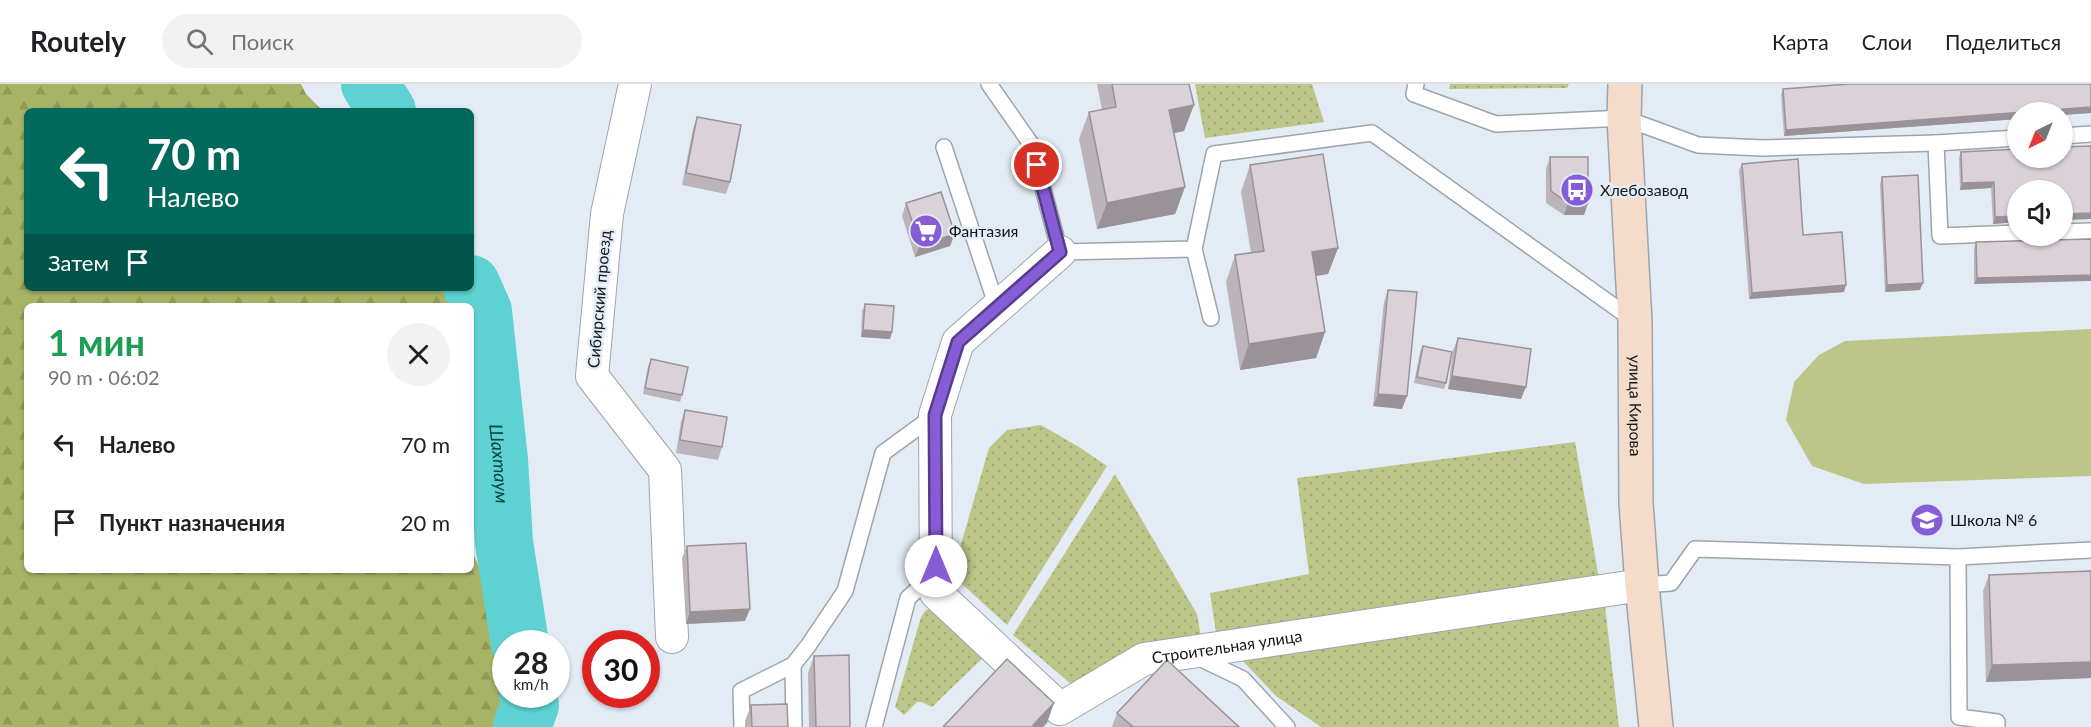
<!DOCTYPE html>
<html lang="ru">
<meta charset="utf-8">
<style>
body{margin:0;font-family:Lato,sans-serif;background:#f2f2f2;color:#202124;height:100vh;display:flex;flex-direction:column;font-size:22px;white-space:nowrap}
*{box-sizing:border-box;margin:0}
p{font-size:20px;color:#757577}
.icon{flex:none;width:33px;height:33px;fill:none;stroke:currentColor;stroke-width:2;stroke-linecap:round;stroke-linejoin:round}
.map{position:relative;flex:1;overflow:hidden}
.side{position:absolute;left:24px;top:219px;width:450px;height:270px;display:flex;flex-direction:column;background:#fff;border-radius:9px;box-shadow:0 2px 4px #0004}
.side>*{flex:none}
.guide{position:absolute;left:24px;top:24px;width:450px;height:183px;border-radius:9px;box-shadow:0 2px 4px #0004;background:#00695c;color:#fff;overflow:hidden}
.needle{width:39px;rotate:223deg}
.fabs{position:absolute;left:2007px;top:18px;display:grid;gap:12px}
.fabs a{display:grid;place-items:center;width:66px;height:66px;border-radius:50%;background:#fff;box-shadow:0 2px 4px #0004;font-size:30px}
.speed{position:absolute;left:492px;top:546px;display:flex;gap:12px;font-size:30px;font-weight:700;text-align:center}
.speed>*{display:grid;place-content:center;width:78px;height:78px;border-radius:50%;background:#fff;box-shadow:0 2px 4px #0004;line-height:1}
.speed small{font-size:15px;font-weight:400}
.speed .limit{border:9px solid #d22;background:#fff;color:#111}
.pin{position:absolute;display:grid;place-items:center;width:51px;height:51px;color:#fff;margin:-26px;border:3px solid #fff;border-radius:50%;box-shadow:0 2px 6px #0007}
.me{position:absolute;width:66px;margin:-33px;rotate:0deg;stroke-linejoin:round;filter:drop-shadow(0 0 4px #0008)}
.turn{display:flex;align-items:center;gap:21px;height:126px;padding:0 24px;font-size:27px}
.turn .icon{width:78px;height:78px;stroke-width:2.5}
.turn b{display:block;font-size:42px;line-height:51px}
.then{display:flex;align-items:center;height:57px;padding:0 24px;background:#0003;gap:12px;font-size:22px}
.round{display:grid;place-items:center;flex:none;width:63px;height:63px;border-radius:32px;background:#f2f2f2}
.summary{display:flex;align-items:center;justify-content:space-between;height:102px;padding:0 24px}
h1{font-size:36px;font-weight:700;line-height:45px;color:#1e9e55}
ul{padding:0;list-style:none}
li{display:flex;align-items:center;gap:18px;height:78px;padding:0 24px}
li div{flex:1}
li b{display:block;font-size:22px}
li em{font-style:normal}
header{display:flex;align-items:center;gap:36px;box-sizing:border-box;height:84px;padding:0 30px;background:#fff;border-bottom:2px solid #e0e0e0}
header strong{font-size:28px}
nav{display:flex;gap:33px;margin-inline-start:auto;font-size:21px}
.search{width:420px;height:54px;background:#f2f2f2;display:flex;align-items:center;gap:15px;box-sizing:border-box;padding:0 21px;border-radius:33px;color:#757577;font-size:22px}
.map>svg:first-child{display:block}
</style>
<header>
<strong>Routely</strong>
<div class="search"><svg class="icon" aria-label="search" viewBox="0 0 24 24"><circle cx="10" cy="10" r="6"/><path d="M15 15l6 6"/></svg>Поиск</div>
<nav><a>Карта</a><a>Слои</a><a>Поделиться</a></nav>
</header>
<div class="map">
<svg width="2091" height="643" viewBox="0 0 2091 643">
<defs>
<pattern id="grass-dots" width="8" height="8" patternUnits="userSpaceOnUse" patternTransform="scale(1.5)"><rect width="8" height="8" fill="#bbc688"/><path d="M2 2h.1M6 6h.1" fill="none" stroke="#a0a975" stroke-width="1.8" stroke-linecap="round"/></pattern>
<pattern id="forest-firs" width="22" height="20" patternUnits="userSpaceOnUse" patternTransform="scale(1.5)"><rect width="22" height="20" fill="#a8b465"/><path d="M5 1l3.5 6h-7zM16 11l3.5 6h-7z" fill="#909a57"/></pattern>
</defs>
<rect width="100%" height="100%" fill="#e3ecf5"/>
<g fill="url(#grass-dots)">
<polygon points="1195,0 1312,0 1324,38 1205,54"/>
<polygon points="1450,0 1569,0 1567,4 1449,5"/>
<polygon points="1041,341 1079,363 1107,382 1007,541 952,491 989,364 1007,346"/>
<polygon points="1575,358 1599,495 1217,555 1210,509 1309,490 1297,394"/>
<polygon points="1115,390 1197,530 1201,553 1077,605 1013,551"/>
<polygon points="935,521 991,566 932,623 922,618 917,618 904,631 895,623 921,533 925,527"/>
<polygon points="1605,522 1619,643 1321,643 1276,612 1240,574"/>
</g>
<polygon fill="url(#forest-firs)" points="0,0 301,0 306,10 323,27 27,27 27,204 449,204 452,222 27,222 27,486 471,486 471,465 513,559 506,560 506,610 513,611 513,643 0,643"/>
<polygon fill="#bbc688" points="2091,245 2091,392 1864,400 1812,382 1786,336 1794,298 1819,271 1845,257"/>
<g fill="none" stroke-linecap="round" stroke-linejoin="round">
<g stroke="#5ed2d2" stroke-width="58">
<polyline points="370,0 387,27"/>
<path id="s1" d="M 471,200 L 483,227 L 499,376 L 504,458 L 520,560"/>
<polyline points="522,643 530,621 528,610"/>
</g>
<g stroke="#9ca5ad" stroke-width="18">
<g id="lane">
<polyline points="989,0 1031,60 1060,168 1194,165 1214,70 1372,49 1633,236"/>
<polyline points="1416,0 1414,10 1496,40 1624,34 1698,61 1762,64 1936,59"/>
<polyline points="2062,52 2091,50"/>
<polyline points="2018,54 1936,59 1940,152 2018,149"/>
<polyline points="944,63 997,223"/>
<polyline points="2062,148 2091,147"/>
<polyline points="1194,165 1211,234"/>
<polyline points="1958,473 2091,466"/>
<polyline points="1642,501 1671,499 1695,465 1958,473 1959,633 1997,638 1997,643"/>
<polyline points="1195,572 1243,595 1287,643"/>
<polyline points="793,581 794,643"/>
<polyline points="742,643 741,607 793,581 808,562 845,507 883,369 935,331"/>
<polyline points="874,643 908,514 919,504 936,502"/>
</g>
</g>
<g stroke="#9ca5ad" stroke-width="34">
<g id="street">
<polyline points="635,0 607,130 592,292 665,386 672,553"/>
<path id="s2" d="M 1060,168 L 958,258 L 935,331 L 936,509 L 1060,625 L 1144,575 L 1642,501"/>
</g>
</g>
<g stroke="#9ca5ad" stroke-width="36">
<g id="secondary">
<path id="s3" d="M 1625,0 L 1624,34 L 1635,238 L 1636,419 L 1642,501 L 1656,643"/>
</g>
</g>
<use href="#lane" stroke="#fff" stroke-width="15"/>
<use href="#street" stroke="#fff" stroke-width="32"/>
<use href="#secondary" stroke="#f4dbca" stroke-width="33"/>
</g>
<g fill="#bcb4bb">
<polygon points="1097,0 1189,0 1184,47 1174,49 1185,103 1175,130 1097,145 1079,55 1089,28 1102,26"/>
<polygon points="2091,0 2091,29 2062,31 2018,28 2018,35 1784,52 1781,11 1783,5"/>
<polygon points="697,33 730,98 726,110 682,101 693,45"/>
<polygon points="2091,62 2091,135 2062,136 2062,106 2018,106 2018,138 1993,140 1991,104 1960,106 1959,74 1961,68 2018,65 2018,74 2062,74 2062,63"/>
<polygon points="1550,73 1588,119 1584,131 1564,131 1546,119 1546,85"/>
<polygon points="1742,80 1803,151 1844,208 1749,215 1739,86"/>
<polygon points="1250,81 1338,164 1328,190 1316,192 1325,248 1316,274 1240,286 1226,198 1235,171 1251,169 1241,108"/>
<polygon points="1882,93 1920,206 1885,208 1880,100"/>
<polygon points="906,119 950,162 915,173 902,132"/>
<polygon points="2091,155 1974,200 1974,165 1976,158"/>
<polygon points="1388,206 1402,325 1373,322 1384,218"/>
<polygon points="865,220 892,248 890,255 861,253 862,227"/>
<polygon points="1458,254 1521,315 1448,305 1453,266"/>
<polygon points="1423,262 1446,299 1444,305 1414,299 1420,268"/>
<polygon points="651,275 682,311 680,318 643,310 648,282"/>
<polygon points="685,326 722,363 718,376 676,369 681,338"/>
<polygon points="687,462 745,537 686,540 682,474"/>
<polygon points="2091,487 2091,594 1986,598 1983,507 1989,491"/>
<polygon points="814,572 850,643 809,643 808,589"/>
<polygon points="751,621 788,643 745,643 745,637"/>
<polygon points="1117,629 1239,643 1112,643"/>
</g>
<g fill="#999298">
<polygon points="1194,21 1184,47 1160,52 1169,26"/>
<polygon points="2091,23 2091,29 2062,31 2062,28 2018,28 2018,35 1784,52 1786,46"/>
<polygon points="1994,98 1991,104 1960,106 1962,99"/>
<polygon points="1185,103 1175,130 1097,145 1107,119"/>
<polygon points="1568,119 1588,119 1584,131 1564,131"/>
<polygon points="2091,129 2091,135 2062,136 2062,130"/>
<polygon points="2018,132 2018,138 1993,140 1995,133"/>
<polygon points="955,150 950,162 915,173 920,161"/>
<polygon points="1338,164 1328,190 1303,194 1312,168"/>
<polygon points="2091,191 2091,197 1974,200 1977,194"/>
<polygon points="1923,199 1920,206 1885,208 1887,201"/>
<polygon points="1846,201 1844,208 1749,215 1752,209"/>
<polygon points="863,246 892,248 890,255 861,253"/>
<polygon points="1325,248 1316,274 1240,286 1249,260"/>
<polygon points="1452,292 1526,303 1521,315 1448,305"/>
<polygon points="1378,310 1407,312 1402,325 1373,322"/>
<polygon points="750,525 745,537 686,540 690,528"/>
<polygon points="2091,578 2091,594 1986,598 1992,581"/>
<polygon points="1054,619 1047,639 1043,643 1032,643 1033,641"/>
</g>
<g fill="#dbd1d9" stroke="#999298" stroke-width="1.5">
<polygon points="1112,0 1189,0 1194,21 1169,26 1185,103 1107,119 1089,28 1116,23"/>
<polygon points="1849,0 2091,0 2091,23 1786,46 1783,5"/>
<polygon points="697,33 741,41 730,98 686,89"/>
<polygon points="2091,62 2091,129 2062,130 2062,106 2018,106 2018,132 1995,133 1994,98 1962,99 1961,68 2018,65 2018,74 2062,74 2062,63"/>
<polygon points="1323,70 1338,164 1312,168 1325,248 1249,260 1235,171 1264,167 1250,81"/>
<polygon points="1550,73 1588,73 1588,119 1568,119 1551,107"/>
<polygon points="1798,75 1803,151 1842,148 1846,201 1752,209 1742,80"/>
<polygon points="1918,91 1923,199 1887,201 1882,93"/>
<polygon points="941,108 955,150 920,161 906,119"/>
<polygon points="2091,155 2091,191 1977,194 1976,158"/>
<polygon points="1388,206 1417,208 1407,312 1378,310"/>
<polygon points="865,220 894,222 892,248 863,246"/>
<polygon points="1458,254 1531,265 1526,303 1452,292"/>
<polygon points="1423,262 1452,268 1446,299 1417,293"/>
<polygon points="651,275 688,283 682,311 645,304"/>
<polygon points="685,326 727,333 722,363 680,356"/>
<polygon points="746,459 750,525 690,528 687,462"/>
<polygon points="2091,487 2091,578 1992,581 1989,491"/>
<polygon points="849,571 850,643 816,643 814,572"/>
<polygon points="1007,575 1054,619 1033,641 1036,643 943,643"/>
<polygon points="1167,576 1239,643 1131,643 1132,642 1117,629"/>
<polygon points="787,620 788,643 752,643 751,621"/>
</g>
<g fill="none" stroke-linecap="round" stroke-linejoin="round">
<g stroke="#583c8c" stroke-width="15">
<polyline id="route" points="936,482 935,331 958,258 1060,168 1037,81"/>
</g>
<use href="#route" stroke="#875dd7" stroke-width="10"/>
</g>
<defs>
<g id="bus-disc" transform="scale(1.725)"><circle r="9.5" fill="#875dd7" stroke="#e3ecf5"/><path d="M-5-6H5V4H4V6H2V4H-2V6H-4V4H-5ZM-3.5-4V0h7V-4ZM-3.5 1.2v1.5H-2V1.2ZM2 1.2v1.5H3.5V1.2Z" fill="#fff"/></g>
<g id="supermarket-disc" transform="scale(1.725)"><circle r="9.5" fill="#875dd7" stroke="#e3ecf5"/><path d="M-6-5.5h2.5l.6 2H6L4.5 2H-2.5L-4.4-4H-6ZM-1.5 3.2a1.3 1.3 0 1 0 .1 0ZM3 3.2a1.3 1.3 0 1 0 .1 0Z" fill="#fff"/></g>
<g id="school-disc" transform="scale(1.725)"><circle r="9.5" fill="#875dd7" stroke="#e3ecf5"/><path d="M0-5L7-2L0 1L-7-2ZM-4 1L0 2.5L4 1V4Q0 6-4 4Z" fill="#fff"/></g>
</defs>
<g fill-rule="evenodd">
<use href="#bus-disc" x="1577" y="106"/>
<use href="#supermarket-disc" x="926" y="147"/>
<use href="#school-disc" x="1927" y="436"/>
</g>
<g text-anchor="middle" stroke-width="5" stroke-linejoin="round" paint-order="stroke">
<g font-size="16" fill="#14171a" stroke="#e3ecf5" text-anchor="start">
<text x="1600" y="112">Хлебозавод</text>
<text x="949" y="153">Фантазия</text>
<text x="1950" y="442">Школа № 6</text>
</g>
<g font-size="16" fill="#14171a" stroke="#e3ecf5">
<text transform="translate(599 215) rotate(-85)" y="6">Сибирский проезд</text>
<text dy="6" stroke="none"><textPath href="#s3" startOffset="322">улица Кирова</textPath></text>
<text dy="6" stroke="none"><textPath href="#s2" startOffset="742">Строительная улица</textPath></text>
</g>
<g font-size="18" font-style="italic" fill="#0c4243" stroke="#e3ecf5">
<text dy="6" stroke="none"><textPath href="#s1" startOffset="183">Шахтаум</textPath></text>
</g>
</g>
</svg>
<div class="fabs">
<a><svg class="needle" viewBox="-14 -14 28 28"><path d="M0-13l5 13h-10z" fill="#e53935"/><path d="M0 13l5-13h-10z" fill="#757577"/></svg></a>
<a><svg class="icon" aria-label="sound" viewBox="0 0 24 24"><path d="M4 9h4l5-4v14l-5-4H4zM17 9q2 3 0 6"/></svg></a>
</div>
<div class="speed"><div>28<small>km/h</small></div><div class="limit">30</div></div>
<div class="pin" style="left:1037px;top:81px;background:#d93025"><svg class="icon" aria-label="arrive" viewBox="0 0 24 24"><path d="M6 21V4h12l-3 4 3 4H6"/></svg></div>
<svg class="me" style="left:936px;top:482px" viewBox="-20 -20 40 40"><circle r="19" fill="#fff"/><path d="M0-13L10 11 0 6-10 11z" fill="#875dd7"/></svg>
<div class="guide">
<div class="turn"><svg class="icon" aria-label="left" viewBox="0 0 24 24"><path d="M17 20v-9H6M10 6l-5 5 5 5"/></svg><div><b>70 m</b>Налево</div></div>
<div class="then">Затем<svg class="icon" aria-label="arrive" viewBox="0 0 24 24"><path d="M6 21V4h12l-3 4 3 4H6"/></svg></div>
</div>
<section class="side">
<div class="summary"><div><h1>1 мин</h1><p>90 m · 06:02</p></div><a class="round"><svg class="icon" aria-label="close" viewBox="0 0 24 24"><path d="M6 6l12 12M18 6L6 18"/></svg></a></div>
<ul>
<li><svg class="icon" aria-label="left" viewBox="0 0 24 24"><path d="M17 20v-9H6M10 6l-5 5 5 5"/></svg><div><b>Налево</b></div><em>70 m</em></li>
<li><svg class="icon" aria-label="arrive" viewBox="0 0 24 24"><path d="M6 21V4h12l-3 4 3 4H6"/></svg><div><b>Пункт назначения</b></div><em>20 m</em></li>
</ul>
</section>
</div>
